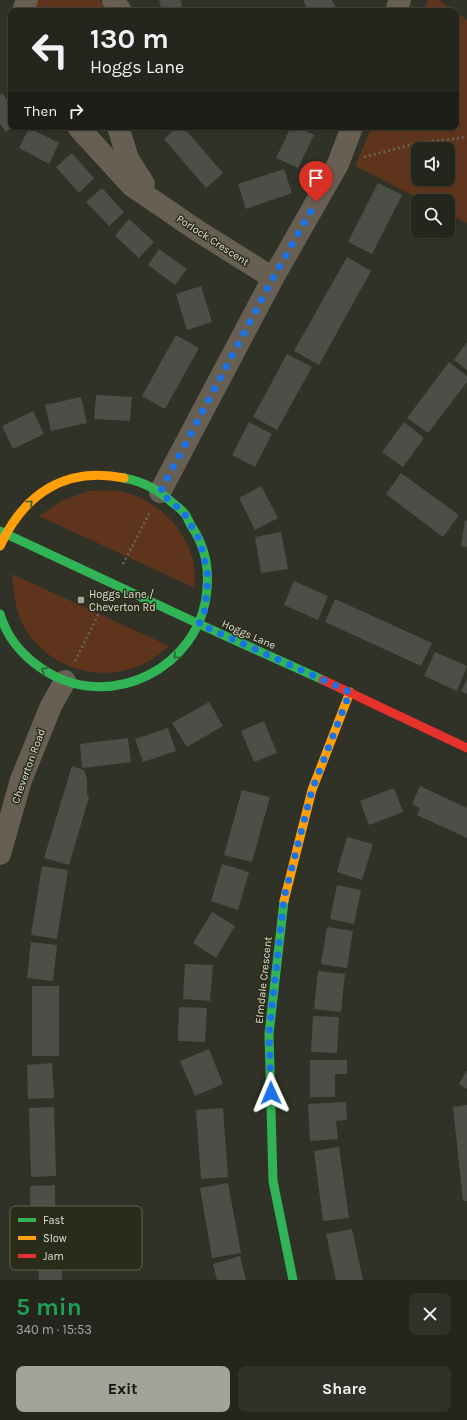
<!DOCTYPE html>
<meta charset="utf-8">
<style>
body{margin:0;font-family:Karla,sans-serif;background:#30322a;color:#f1f3f6;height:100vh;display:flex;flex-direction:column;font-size:15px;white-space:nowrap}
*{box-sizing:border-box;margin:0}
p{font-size:13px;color:#a3a5a4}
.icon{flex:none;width:22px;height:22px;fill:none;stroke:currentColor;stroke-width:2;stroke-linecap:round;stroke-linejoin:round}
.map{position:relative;height:1280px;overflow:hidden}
.details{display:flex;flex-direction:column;background:#24261d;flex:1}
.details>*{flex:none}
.hud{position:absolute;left:8px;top:8px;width:451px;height:122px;border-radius:8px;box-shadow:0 1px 3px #0004,0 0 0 1px #41433b;background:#24261d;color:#f1f3f6;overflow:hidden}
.controls{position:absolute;left:411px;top:142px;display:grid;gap:8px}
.controls a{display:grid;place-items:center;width:44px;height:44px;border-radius:8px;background:#24261d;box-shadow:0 1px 3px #0004,0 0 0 1px #41433b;font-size:20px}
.pin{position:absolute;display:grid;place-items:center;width:34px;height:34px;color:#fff;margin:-41px -17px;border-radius:50% 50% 50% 0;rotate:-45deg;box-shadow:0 0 4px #0007}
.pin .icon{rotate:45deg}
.me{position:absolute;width:44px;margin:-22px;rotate:359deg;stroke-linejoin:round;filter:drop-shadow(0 0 3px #0008)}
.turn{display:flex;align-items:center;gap:14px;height:84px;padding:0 16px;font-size:18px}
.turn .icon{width:52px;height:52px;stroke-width:2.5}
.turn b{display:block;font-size:28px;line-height:34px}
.then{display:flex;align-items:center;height:38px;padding:0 16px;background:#0003;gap:8px;font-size:15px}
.round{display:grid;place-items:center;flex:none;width:42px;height:42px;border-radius:8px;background:#30322a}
.head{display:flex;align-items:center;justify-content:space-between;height:68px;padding:0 16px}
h1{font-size:24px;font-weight:700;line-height:30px;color:#1e9e55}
.button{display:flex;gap:8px;margin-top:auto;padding:8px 16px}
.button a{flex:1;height:46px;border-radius:8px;background:#a2a498;color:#111;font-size:16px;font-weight:700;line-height:46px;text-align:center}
.button a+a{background:#30322a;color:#f1f3f6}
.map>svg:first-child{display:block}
</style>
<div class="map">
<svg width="467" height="1280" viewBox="0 0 467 1280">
<rect width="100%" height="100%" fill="#303227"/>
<g fill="#5e341d" fill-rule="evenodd">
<polygon points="34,0 100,0 111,11 30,11"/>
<polygon points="428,0 439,0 454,11 423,11"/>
<path d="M 456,12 L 467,20 L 467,223 L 448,213 L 448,201 L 424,201 L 355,166 L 372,127 L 456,127 ZM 418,149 L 448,149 L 448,179 L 418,179 Z"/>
<path d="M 89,491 C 98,491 108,490 117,491 C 153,496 183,525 193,560 C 195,568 195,579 195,588 L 39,516 L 63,500 Z"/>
<path d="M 12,574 L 169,646 C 162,651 155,658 147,662 C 143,665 137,666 133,668 C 91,682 47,665 24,627 C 15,611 14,592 12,574 Z"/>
</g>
<g fill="#4b4f47">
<polygon points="159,0 181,0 183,11 162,11"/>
<polygon points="303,0 332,0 338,11 308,11"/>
<polygon points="2,93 11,105 11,127 13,127 6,132 0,124 0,95"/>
<polygon points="177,127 183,127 223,173 206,188 164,139"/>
<polygon points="291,127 297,127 314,135 298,168 276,158"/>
<polygon points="29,128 59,143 49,164 19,148"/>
<polygon points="72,153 94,178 79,193 56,167"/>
<polygon points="284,169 292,193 246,209 238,184"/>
<polygon points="378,183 402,195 372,254 348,242"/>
<polygon points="102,188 124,212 109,226 86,202"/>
<polygon points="129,219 154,242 139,258 115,236"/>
<polygon points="159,249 187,269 175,285 148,265"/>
<polygon points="347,257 371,271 319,365 294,351"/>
<polygon points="201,286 212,322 187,330 176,294"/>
<polygon points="176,335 199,348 165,409 142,396"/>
<polygon points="467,342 467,370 454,360"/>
<polygon points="287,354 312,367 277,430 253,417"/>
<polygon points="449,362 467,376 467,382 428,433 407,418"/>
<polygon points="96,395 132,397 130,421 94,419"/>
<polygon points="81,397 87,423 51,431 45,405"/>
<polygon points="33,411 44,434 13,449 2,426"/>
<polygon points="249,422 272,434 255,467 232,455"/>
<polygon points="404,422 424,438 403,467 382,452"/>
<polygon points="401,473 459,515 443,537 386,494"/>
<polygon points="261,486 278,518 255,530 239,498"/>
<polygon points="465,520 467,521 467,547 461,546"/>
<polygon points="281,532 288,569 261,573 255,537"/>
<polygon points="294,581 328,596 318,620 284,605"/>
<polygon points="335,599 432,643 421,666 325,622"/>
<polygon points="435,652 467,666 457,691 424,676"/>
<polygon points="467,679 467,694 461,691"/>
<polygon points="209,702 223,726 187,747 172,723"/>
<polygon points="264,721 277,753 254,762 241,731"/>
<polygon points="168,728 176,751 143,762 135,739"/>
<polygon points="128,738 131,762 82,768 80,744"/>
<polygon points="72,766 84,770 87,779 87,794 89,797 69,865 44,858"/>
<polygon points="420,786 467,808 467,838 417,815 420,808 412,804"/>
<polygon points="394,788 403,812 369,825 360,801"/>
<polygon points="242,790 270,797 252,862 224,855"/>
<polygon points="347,837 373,844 362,880 337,872"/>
<polygon points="222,864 249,872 238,910 211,901"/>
<polygon points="42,866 68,870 57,939 31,935"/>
<polygon points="337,885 361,890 354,924 330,919"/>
<polygon points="212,912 235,926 216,958 193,943"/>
<polygon points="327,927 353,931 347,968 321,964"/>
<polygon points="31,942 57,945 53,981 27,978"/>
<polygon points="185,964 213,965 210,1001 183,999"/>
<polygon points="318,971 345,974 341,1012 314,1009"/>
<rect x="32" y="986" width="27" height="70"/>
<polygon points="179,1007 207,1008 205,1042 178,1041"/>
<polygon points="313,1016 339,1017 337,1053 311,1052"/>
<polygon points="209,1049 223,1084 195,1096 180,1061"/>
<polygon points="310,1060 347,1060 347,1074 335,1074 335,1097 310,1097"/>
<polygon points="52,1063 54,1098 28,1099 27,1065"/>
<polygon points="467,1070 467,1089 459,1084"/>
<polygon points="346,1102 347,1120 336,1121 338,1139 310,1141 308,1104"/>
<polygon points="467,1105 467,1201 463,1201 453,1107"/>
<polygon points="54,1107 56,1176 31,1177 29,1108"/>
<polygon points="223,1108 228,1177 201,1179 196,1110"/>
<polygon points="339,1147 349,1218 323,1221 314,1151"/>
<polygon points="228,1183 241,1253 212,1258 200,1188"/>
<polygon points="55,1185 56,1254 31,1255 30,1186"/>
<polygon points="352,1229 363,1280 336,1280 326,1234"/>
<polygon points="240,1256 246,1280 217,1280 213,1264"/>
<polygon points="62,1261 62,1280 39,1280 38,1262"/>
</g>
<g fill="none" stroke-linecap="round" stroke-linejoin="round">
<g stroke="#68655a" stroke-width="2.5" stroke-dasharray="2 3" stroke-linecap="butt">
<polyline points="364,157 418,143 467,137"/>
<polyline points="123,564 150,512"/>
<polyline points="75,661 104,603"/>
</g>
<g stroke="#676052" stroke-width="22">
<polyline points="113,0 121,11"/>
<polyline points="23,11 27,0"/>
<polyline points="396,11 400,0"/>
<polyline points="78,127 132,186 198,231 273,278"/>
<polyline points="118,127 128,159 144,184"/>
<polyline points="160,492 273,278 338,164 352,127"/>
<polyline points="0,854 21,780 51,706 65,681"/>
</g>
<g stroke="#30b455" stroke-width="9">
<polyline points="0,531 199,624 323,680"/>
<path d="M 0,614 C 7,637 22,655 41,668 C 108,715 202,668 207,588 C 209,566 204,545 192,527 C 189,523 188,518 185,514 C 182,510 178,507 174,504 C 158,490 145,482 124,478"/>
<polyline points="284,901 269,1034 273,1181 293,1280"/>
</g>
<g stroke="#ff9f0a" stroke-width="9">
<path d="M 0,546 C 24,494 65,466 124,478"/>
<polyline points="284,901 312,790 350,692"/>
</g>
<polyline stroke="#e5322d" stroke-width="9" points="323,680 467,748"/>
</g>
<defs><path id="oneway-chevron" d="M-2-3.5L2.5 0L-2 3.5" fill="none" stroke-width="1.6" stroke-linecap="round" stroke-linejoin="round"/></defs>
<g stroke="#2c6231">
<use href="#oneway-chevron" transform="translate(30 503) rotate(-43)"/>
<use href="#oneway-chevron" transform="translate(176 656) rotate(137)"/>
<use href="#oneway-chevron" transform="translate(44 670) rotate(-149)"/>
</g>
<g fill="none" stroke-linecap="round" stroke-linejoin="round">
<polyline stroke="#1a73e8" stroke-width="7" stroke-dasharray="0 12.6" points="271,1093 269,1034 284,898 312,790 350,692 199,624 205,610 208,576 200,541 184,513 160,492 273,278 316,202"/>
</g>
<rect fill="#a2a498" stroke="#2a2c19" stroke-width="1.5" x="77" y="596" width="8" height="8" rx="2"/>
<g text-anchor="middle" stroke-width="3" stroke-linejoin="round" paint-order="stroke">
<g font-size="11" fill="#dfe1d5" stroke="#2a2c19">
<text transform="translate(213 240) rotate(33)" y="4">Porlock Crescent</text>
<text transform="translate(249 634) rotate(24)" y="4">Hoggs Lane</text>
<text transform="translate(28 766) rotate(-70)" y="4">Cheverton Road</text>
<text transform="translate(263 980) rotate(-84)" y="4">Elmdale Crescent</text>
</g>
<g font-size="11" fill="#dfe1d5" stroke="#2a2c19" text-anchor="start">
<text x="89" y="598">Hoggs Lane /<tspan x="89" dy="13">Cheverton Rd</tspan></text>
</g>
</g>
<rect x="10" y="1206" width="132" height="64" rx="6" fill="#2a2c19" stroke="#606251" stroke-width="1"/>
<rect x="18" y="1218" width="18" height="4" fill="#30b455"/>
<rect x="18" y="1236" width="18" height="4" fill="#ff9f0a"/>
<rect x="18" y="1254" width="18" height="4" fill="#e5322d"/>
<g font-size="11" fill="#dfe1d5">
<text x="43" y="1224">Fast</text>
<text x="43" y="1242">Slow</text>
<text x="43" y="1260">Jam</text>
</g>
</svg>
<div class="controls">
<a><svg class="icon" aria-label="sound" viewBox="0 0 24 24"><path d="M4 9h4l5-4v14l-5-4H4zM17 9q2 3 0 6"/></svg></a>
<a><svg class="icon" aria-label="search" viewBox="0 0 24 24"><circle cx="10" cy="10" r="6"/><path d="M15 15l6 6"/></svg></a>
</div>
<div class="pin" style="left:316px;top:202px;background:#d93025"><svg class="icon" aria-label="arrive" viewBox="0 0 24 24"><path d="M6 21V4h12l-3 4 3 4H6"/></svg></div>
<svg class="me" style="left:271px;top:1093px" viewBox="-20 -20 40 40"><path d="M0-17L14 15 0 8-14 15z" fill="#1a73e8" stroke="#fff" stroke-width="4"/></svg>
<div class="hud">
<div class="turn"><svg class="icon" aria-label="left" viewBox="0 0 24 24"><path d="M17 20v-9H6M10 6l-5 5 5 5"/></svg><div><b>130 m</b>Hoggs Lane</div></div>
<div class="then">Then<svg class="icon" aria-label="right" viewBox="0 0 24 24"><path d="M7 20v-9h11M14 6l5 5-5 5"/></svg></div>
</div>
</div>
<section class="details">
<div class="head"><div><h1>5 min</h1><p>340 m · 15:53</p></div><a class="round"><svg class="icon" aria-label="close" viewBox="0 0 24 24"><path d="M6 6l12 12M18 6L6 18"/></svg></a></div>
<div class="button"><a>Exit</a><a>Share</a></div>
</section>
